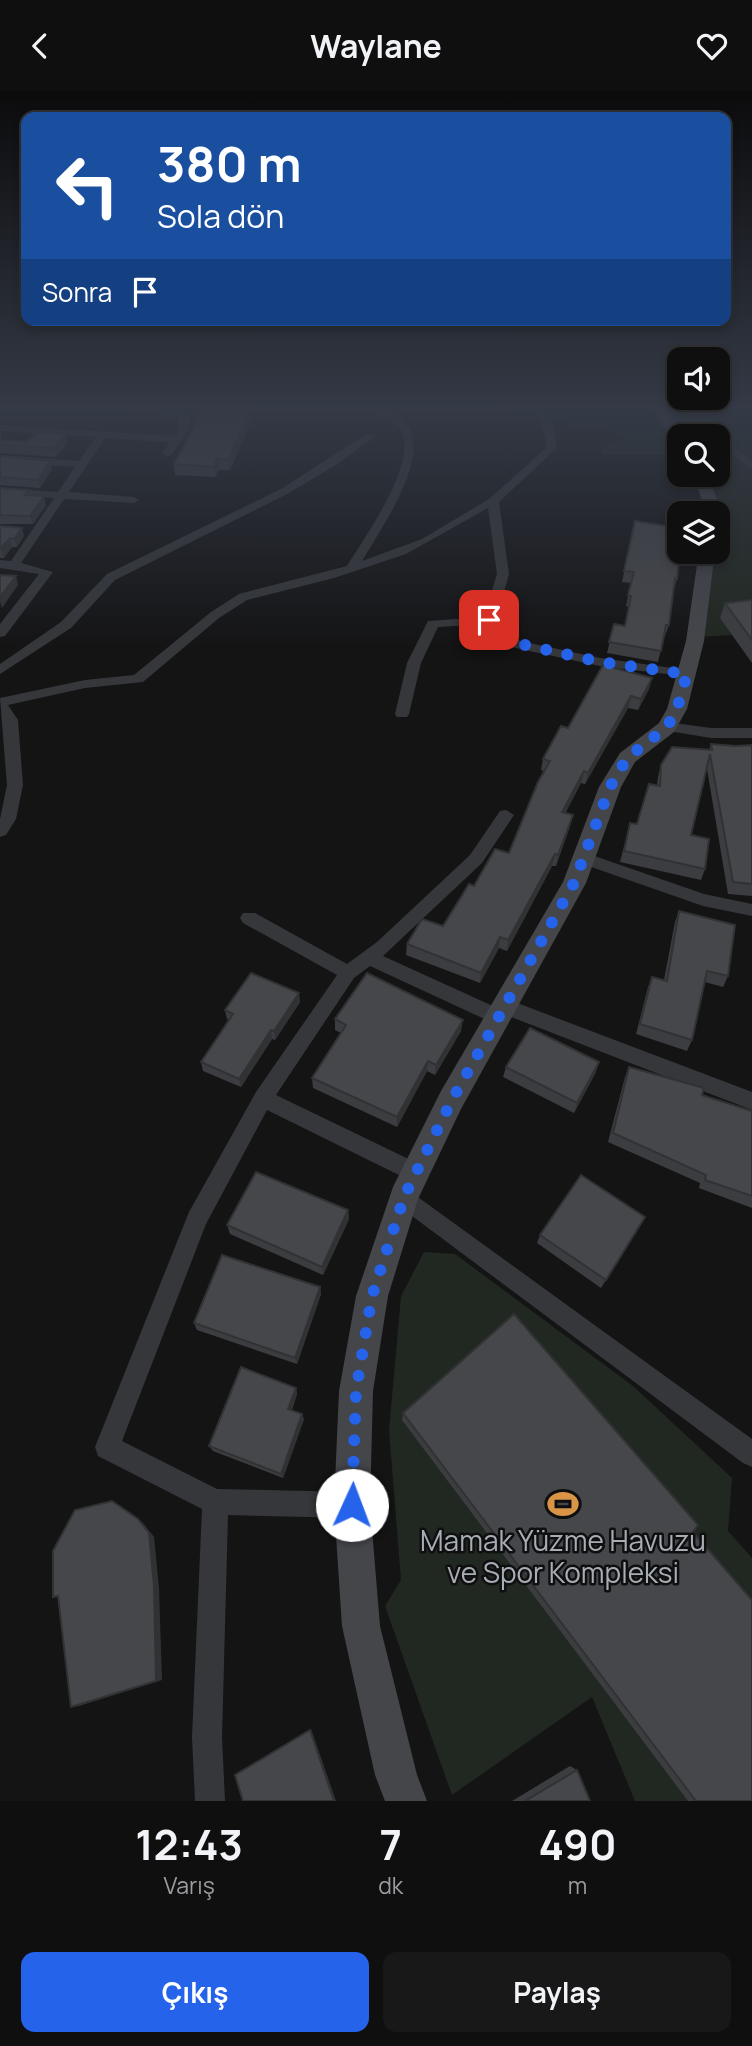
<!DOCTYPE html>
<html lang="tr">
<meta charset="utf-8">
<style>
body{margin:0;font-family:Manrope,sans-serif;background:#181819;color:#f1f3f6;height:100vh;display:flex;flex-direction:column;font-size:26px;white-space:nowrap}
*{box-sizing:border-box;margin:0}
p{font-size:23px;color:#9b9c9f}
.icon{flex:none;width:38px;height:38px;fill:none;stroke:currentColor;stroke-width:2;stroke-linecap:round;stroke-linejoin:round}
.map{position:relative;height:1710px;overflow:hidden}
.panel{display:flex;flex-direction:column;background:#0f0f10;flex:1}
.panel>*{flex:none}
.banner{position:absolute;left:21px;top:21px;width:710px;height:214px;border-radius:14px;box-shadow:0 4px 10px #0003,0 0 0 2px #2f2f30;background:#1a4fa0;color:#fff;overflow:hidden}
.tools{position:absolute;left:667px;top:256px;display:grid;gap:14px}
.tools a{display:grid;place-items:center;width:63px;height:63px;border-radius:14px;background:#0f0f10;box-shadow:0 4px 10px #0003,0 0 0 2px #2f2f30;font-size:35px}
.pin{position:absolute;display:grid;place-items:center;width:60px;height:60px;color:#fff;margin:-30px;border-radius:14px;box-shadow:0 4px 10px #0006}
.me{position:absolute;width:77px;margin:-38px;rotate:2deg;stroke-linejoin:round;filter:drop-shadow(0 0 5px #0008)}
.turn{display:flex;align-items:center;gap:24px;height:147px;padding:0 21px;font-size:32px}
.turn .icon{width:91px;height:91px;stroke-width:2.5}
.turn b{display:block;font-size:49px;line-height:60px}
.then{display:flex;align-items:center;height:66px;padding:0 21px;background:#0003;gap:14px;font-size:26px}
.eta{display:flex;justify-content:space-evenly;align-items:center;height:119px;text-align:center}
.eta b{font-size:42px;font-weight:700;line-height:49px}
.primary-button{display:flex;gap:14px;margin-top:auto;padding:14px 21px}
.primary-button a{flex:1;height:80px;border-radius:14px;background:#2563eb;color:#fff;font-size:28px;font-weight:700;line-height:80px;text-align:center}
.primary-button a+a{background:#181819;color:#f1f3f6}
header{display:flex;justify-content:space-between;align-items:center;height:91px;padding:0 21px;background:#0f0f10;font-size:32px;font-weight:700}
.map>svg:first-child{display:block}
</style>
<header><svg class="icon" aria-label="back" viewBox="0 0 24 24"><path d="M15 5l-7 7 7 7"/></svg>Waylane<svg class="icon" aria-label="heart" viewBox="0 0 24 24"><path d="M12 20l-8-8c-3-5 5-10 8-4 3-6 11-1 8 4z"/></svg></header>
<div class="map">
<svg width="752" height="1710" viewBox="0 0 752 1710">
<rect width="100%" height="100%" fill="#141415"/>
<g fill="#212821">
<polygon points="538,316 752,316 752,524 721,527 732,544 696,546 707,460 718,460 718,422 700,383 718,383 718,345 679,345 679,364 601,364 602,356 627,346 598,336 572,338 565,332 547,332"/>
<polygon points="424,1161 455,1163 633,1295 732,1387 728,1440 752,1467 752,1710 635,1710 592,1606 452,1704 385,1515 401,1489 389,1339 401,1205"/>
</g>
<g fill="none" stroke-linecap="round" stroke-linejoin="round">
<g fill="#35373a" fill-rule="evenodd">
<path d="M 111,316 C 130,316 177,313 190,326 L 188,340 L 171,364 L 167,365 L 162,362 L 170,351 L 105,347 L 69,401 L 134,406 L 139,409 L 134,412 L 64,408 L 21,472 L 53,481 L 5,545 L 0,546 L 0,533 L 39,483 L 0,477 L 0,469 L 11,470 L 54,407 L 0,403 L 0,397 L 58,401 L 75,376 L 0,370 L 0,364 L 79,370 L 96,346 L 0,340 L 0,334 L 174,345 L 178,340 L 178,326 Z"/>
<path d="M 354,316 C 466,316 391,421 362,470 L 422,448 L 489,408 L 547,356 L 542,332 L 533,316 L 543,316 L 552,332 L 557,357 L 499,411 L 509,483 L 496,528 L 520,550 L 600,567 L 687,579 L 692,580 L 692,586 L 600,575 L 511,556 L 486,533 L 438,536 L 421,572 L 409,623 L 407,626 L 397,626 L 395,623 L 407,572 L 428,530 L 484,526 L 497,483 L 488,417 L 406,463 L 334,487 L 247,509 L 219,527 L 143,591 L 85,597 L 8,614 L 18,629 L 23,694 L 16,728 L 6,744 L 0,746 L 0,728 L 7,694 L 0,607 L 85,589 L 134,584 L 211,521 L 239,503 L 347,475 C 364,447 423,366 399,336 C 389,323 367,324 354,316 Z"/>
<path d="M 661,319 C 698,329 723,347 752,370 L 752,378 L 718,353 L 718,345 C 701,345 676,330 658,324 L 658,320 Z"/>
<polygon points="366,343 375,345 339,372 289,402 115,489 71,537 0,583 0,573 61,531 107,483 281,398"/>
<polygon points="667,631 711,637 752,637 752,647 711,647 662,639 662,633"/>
<polygon points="506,719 514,724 482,772 383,865 495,916 497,910 504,907 752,1001 752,1019 506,924 505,931 498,934 491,931 370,875 354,887 276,1004 423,1075 426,1082 423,1089 416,1092 409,1089 267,1019 206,1133 122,1350 217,1398 352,1401 361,1405 365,1414 361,1423 352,1427 228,1424 222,1646 225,1710 195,1710 192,1646 202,1418 98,1365 95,1356 189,1121 256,1001 337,884 243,832 240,827 243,822 255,822 347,873 377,851 470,764 500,720"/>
<polygon points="583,761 704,803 752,813 752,825 703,815 577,771 575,767"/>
<polygon points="404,1096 752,1348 752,1376 743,1372 396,1113 393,1106 396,1099"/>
</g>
<g fill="#44464a" fill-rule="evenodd">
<polygon points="651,316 664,316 683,345 679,345 679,353 674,352"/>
<polygon points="693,383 707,383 719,413 718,424 703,422 703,413"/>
<polygon points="699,460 715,460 704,550 687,618 674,641 635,671 621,696 586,792 461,1018 418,1108 388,1205 373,1300 370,1414 380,1535 417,1684 427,1710 385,1710 375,1684 342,1535 334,1414 339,1300 356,1205 393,1096 441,1000 563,791 599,696 620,662 659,632 667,618 686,550"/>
</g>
</g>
<g fill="#3c3d40">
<polygon points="252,329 230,379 219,379 215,386 175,384 174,373"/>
<polygon points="0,338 2,346 0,349 28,351 68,351 56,366 0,362"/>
<polygon points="0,365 50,370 52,378 40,397 0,394"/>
<polygon points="0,397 30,404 46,414 33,433 0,433"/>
<polygon points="635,430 677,488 674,499 673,498 669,534 665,545 664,545 658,571 607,562 614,533 625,535 629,516 626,515 631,492 622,491"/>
<polygon points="0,435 22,437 24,445 17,456 12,456 4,467 0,467"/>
<polygon points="752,509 752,572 720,527 725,512"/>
<polygon points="652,587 649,598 638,619 628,617 585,693 581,692 565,722 573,724 570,735 556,775 552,775 507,860 499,857 480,892 406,864 407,853 443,835 509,762 544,680 541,679 543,668 568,637"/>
<polygon points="711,653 736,655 752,654 752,805 728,803 707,678 691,744 705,778 701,789 620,771 630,732 637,733 657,694 658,686 661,674 709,659"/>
<polygon points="679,820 728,885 723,896 705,891 692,949 687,960 636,943 648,896 652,886 664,889 675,831"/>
<polygon points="300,911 275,949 272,948 241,996 203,980 201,971 229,929 227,928 225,919"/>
<polygon points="335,928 461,940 435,984 427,980 397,1036 313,997 312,987 341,942 335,939"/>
<polygon points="506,976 596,981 574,1022 503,986"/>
<polygon points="629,976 702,1004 752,1020 752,1117 699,1097 700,1092 608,1051 625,986"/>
<polygon points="348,1119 349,1128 323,1184 230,1143 227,1134"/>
<polygon points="645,1126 601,1197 537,1152 540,1144"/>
<polygon points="320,1196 321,1203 297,1273 197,1239 194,1232"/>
<polygon points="296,1297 297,1303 292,1319 304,1328 283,1387 213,1360 209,1355"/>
<polygon points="403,1322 693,1441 752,1710 688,1710 402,1329"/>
<polygon points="570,1675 577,1679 590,1710 512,1710"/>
</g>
<g fill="#313234">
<polygon points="251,318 252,329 230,379 228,369"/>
<polygon points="66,343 68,351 56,366 54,357"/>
<polygon points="217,368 219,379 215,386 214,376"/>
<polygon points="50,370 52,378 40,397 38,389"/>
<polygon points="44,405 46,414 33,433 30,425"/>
<polygon points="22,437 24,445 17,456 14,448"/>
<polygon points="10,447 12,456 4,467 1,458"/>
<polygon points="16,485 18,494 2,517 0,511 0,506"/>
<polygon points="652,587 649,598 638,619 641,608"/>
<polygon points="631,605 628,617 585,693 588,682"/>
<polygon points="584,680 581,692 560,733 562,721"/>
<polygon points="573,724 570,735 556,775 558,764"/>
<polygon points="555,763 552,775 507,860 508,849"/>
<polygon points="500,846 499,857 480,892 481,882"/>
<polygon points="299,902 300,911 275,949 274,940"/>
<polygon points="463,929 461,940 435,984 436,974"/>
<polygon points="271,939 272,948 241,996 239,988"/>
<polygon points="428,970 427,980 397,1036 397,1026"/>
<polygon points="599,971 596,981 574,1022 577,1012"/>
<polygon points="348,1119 349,1128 323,1184 322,1176"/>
<polygon points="320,1196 321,1203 297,1273 295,1267"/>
<polygon points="296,1297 297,1303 290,1323 288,1318"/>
<polygon points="302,1323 304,1328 283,1387 281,1383"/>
<polygon points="112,1410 143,1432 154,1446 159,1497 162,1589 79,1615 71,1616"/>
<polygon points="311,1638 336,1710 334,1710 310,1639"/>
</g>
<g fill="#46474a" stroke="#313234" stroke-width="2">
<polygon points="202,316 238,316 251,318 228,369 217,368 214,376 174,373 193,338"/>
<polygon points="38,341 66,343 54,357 0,354 0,349 28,351"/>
<polygon points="0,365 50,370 38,389 0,386"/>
<polygon points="0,397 29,399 25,404 44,405 30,425 0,424"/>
<polygon points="635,430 679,437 679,460 680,460 677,488 675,487 669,534 666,534 661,560 609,551 614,533 625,535 631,505 628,504 634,481 624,480"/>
<polygon points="0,435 22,437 14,448 10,447 0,458"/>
<polygon points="0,484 16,485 0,506"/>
<polygon points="752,509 752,549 725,512"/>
<polygon points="603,574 652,587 641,608 631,605 588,682 584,680 562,721 573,724 558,764 555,763 508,849 500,846 481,882 407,853 422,828 443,835 469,793 474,795 495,758 509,762 538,691 550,670 543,668 561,635 568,637"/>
<polygon points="711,653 736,655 752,654 752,793 733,791 710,663 691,744 709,748 705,778 624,760 630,732 637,733 649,693 660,695 661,674 672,656 712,659"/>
<polygon points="679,820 735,834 728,885 707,880 692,949 640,933 652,886 667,890"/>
<polygon points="251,882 299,902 274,940 271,939 239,988 201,971 233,923 225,919"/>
<polygon points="367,882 463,929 436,974 428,970 397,1026 312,987 346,934 335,928"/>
<polygon points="530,937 599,971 577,1012 506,976"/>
<polygon points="629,976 704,997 702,1004 752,1020 752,1105 705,1089 706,1084 613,1042"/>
<polygon points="256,1081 348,1119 322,1176 227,1134"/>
<polygon points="581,1084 645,1126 606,1189 540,1144"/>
<polygon points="222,1164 320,1196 295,1267 194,1232"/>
<polygon points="514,1223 698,1434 693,1441 752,1509 752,1710 696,1710 403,1322"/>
<polygon points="241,1276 296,1297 288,1318 302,1323 281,1383 209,1355"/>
<polygon points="112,1410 138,1428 149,1442 154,1495 156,1590 71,1616 58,1505 53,1506 53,1460 75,1419"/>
<polygon points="310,1639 334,1710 243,1710 235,1684"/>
<polygon points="577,1679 590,1710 525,1710"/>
</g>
<linearGradient id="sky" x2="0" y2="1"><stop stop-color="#0b0b0c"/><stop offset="0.57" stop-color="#343a46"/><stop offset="1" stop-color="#343a46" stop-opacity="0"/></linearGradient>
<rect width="752" height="556" fill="url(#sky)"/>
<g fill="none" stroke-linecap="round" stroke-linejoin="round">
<polyline stroke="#2563eb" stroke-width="12" stroke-dasharray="0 21.6" points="352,1414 356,1300 372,1205 404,1106 452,1009 574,792 610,696 627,667 667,636 677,618 687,583 600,571 516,552 489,529"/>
</g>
<defs>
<g id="stadium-bare" transform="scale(2.415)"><path d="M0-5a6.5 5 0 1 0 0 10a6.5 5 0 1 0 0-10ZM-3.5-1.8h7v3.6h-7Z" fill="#da9447" stroke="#0f0f10" stroke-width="2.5" paint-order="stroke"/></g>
</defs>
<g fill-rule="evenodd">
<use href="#stadium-bare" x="563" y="1413"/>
</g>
<g text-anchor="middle" stroke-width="5" stroke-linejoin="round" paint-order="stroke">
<g font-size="28" fill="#a7adb4" stroke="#0f0f10">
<text x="563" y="1460">Mamak Yüzme Havuzu<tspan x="563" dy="32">ve Spor Kompleksi</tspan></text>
</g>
</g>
</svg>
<div class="tools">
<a><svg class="icon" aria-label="sound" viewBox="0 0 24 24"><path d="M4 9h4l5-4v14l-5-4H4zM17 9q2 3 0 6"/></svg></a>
<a><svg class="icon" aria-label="search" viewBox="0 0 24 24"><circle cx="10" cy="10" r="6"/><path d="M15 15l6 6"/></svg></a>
<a><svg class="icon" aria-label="layers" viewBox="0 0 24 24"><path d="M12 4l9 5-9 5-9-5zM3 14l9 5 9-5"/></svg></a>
</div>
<div class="pin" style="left:489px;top:529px;background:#d93025"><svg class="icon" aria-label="arrive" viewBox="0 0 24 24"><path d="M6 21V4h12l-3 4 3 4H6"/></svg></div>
<svg class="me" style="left:352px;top:1414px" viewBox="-20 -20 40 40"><circle r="19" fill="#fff"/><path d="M0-13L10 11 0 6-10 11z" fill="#2563eb"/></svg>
<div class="banner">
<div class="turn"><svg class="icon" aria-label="left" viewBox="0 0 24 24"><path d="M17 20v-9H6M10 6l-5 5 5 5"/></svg><div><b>380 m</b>Sola dön</div></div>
<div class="then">Sonra<svg class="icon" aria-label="arrive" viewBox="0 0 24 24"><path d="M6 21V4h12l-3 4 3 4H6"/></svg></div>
</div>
</div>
<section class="panel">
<div class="eta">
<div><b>12:43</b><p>Varış</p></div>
<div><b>7</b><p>dk</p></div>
<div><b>490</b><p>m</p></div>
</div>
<div class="primary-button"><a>Çıkış</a><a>Paylaş</a></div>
</section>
